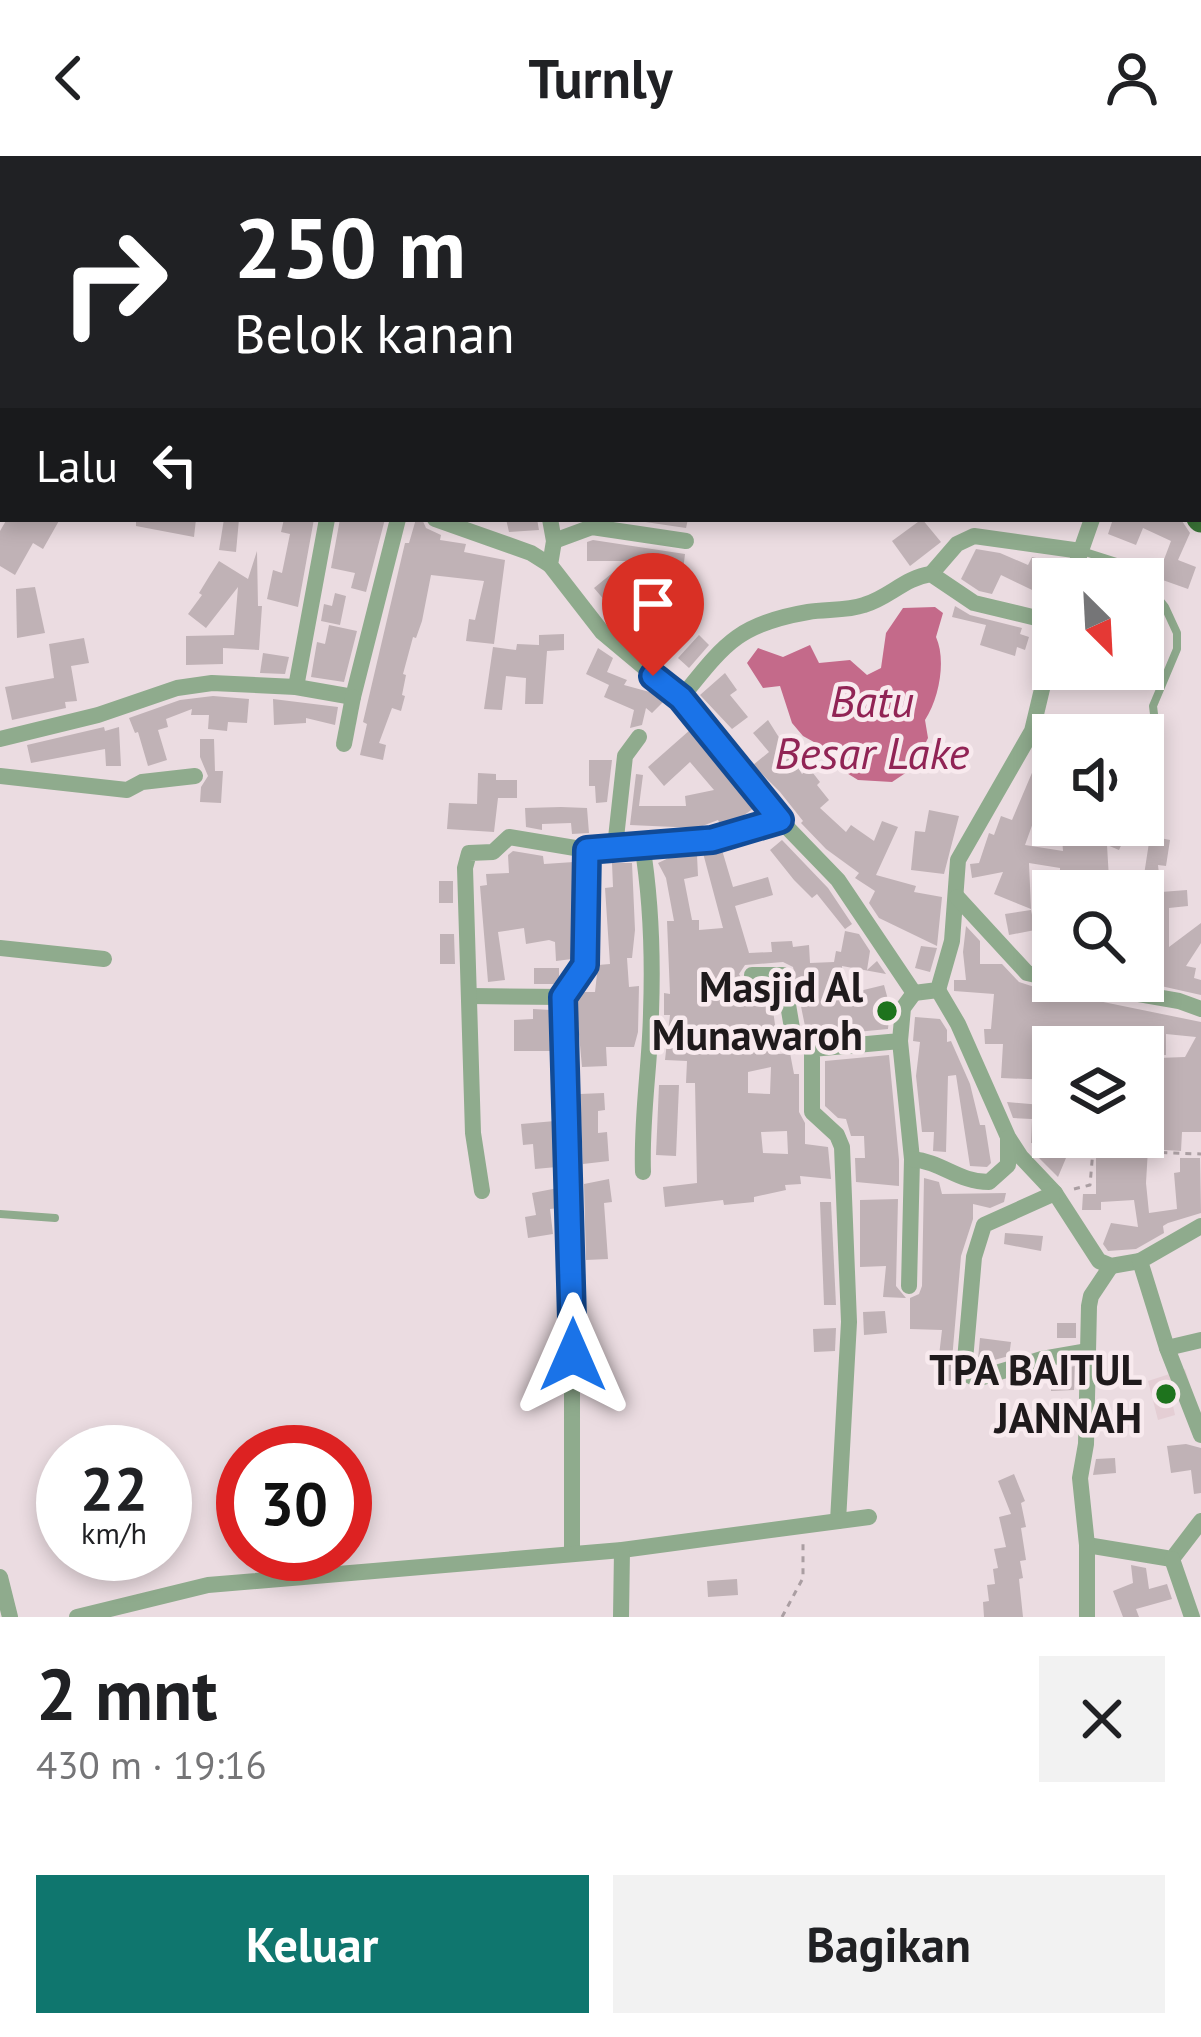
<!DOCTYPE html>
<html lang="id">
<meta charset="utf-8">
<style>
body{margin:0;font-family:"PT Sans",sans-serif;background:#f2f2f2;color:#202124;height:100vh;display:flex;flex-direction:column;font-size:45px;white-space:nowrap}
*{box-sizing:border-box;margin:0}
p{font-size:39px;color:#757577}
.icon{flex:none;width:66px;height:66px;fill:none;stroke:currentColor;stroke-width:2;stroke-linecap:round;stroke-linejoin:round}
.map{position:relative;height:1461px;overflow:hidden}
.sheet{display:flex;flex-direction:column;background:#fff;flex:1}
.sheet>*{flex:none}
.hud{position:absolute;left:0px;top:0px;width:1203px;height:366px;box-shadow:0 6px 18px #0003;background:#202124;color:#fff;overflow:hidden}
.needle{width:78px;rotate:156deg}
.fabs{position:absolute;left:1032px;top:402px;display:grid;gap:24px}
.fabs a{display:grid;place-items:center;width:132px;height:132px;border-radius:0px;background:#fff;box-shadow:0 6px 18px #0003;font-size:60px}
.speed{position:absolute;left:36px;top:1269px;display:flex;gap:24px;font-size:60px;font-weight:700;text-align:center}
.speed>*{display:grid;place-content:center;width:156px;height:156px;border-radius:50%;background:#fff;box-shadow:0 6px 18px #0003;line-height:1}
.speed small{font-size:30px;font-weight:400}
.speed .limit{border:18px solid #d22;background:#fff;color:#111}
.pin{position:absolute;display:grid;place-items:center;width:102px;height:102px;color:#fff;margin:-123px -51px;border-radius:50% 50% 50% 0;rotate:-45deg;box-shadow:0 0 12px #0007}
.pin .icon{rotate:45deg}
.me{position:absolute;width:132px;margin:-66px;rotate:0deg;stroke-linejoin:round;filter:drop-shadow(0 0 9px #0008)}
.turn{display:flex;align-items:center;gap:42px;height:252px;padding:0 36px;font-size:54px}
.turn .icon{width:156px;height:156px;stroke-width:2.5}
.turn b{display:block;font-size:84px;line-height:102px}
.then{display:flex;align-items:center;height:114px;padding:0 36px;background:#0003;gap:24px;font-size:45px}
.round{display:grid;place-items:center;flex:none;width:126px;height:126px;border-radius:0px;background:#f2f2f2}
.summary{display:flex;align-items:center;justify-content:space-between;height:204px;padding:0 36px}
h1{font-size:72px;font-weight:700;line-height:90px}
.button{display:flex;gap:24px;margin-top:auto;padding:24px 36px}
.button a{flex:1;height:138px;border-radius:0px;background:#0f766e;color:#fff;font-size:48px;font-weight:700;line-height:138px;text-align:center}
.button a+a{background:#f2f2f2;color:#202124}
header{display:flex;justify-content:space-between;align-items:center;height:156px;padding:0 36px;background:#fff;font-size:54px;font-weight:700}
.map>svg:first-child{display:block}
</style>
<header><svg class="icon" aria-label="back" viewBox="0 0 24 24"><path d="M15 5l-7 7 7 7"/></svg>Turnly<svg class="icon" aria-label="person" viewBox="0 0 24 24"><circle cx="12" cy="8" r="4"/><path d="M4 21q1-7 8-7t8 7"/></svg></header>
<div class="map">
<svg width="1201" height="1461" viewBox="0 0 1201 1461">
<rect width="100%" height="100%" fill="#ebdce1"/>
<polygon fill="#e4ced4" points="1185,1213 1192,1235 1171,1241 1175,1259 1158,1264 1148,1225"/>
<path fill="#c46a8a" d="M 935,451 L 943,457 L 936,481 C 946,503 940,541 925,564 L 928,582 L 913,612 L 892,626 L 858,624 L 829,606 L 823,591 L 803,580 L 792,567 L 780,530 L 763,532 L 747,507 L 758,492 L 783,501 L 810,489 L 819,507 L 850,504 L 867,519 L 881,512 L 886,477 L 903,452 Z"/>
<g fill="#c0b2b6" fill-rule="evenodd">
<polygon points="7,363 60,363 43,393 33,387 15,419 0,410 0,375"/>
<polygon points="136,363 196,363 194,381 136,370"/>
<polygon points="224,363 239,363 236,396 219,394"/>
<polygon points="284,363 314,363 298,451 267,443 273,414 282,417 290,378 281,376"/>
<polygon points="340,363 385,363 366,436 351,432 355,417 331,412"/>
<polygon points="416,363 422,363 426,372 441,379 440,384 466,388 464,396 505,404 494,488 466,485 469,463 475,464 484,425 431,419 422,465 416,482 413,481 403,518 406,519 402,539 405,540 401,555 392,552 379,587 386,589 383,604 360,599 367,568 363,566 405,387 409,387"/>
<polygon points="506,363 537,363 539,374 509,376"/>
<polygon points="625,363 688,363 686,372"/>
<polygon points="922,363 941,386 910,410 892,385"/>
<polygon points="1113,363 1182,365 1190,377 1178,404 1196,411 1188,433 1157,422 1171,385 1143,372 1136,389 1108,378"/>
<polygon points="593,384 685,398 682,423 664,421 665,411 644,407 634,423 606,446 594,432 627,405 587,405 587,386"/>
<polygon points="976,393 1000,397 1028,409 1032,401 1036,402 1061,413 1058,423 1053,423 1053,444 1001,419 992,438 979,435 961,423"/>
<polygon points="257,395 258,450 262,450 259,494 223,492 223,508 186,509 186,480 234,479 238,431 206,472 188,458 202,439 199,437 210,419 219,405 248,423"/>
<polygon points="35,431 45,477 17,482 16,433"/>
<polygon points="335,437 346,440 340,469 321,465 324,448 332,450"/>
<polygon points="955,450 970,459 1022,472 1020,478 1029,481 1025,494 1017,491 1015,500 980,489 986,469 952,461"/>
<polygon points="636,462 656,464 654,486 634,484"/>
<polygon points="329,469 357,475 344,526 311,521 317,486 325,488"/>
<polygon points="564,478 564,494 547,495 543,548 525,548 526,522 506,520 502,554 484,553 493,491 516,494 517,488 539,489 539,479"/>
<polygon points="699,479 709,489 689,512 678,502"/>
<polygon points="84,482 89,507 71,510 77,545 65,546 66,552 12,564 5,531 54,522 49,488"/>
<polygon points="598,492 613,502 607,516 627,524 624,529 657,538 664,545 652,557 646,552 642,569 630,572 634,554 604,541 609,529 586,518"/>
<polygon points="263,497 289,501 285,518 260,517"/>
<polygon points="725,517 737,534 730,539 748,561 732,573 700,539"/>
<polygon points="213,540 249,543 247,567 228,566 227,575 208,573 209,559 191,559 192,553 166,563 168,571 158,574 167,604 148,610 138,576 135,577 129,562 180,544"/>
<polygon points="273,543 338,551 335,569 306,562 306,567 274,569"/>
<polygon points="768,564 802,618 809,612 820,626 817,629 829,644 820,652 846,676 851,669 874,685 882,665 898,671 876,719 916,730 914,736 942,741 937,790 879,762 869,747 875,735 855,722 859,717 826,693 801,667 803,665 780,636 753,609 769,596 753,577"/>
<polygon points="104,571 105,575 119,571 121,610 106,610 105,593 31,607 27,589"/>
<polygon points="690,574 754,652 740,662 720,668 718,664 697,672 630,669 636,618 643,619 639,650 686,650 685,640 714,634 690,606 664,630 648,611"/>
<polygon points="200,583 214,583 215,615 223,615 221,647 200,646 201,631 208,620 200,601"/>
<polygon points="1053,589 1053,640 1048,651 1053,653 1046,669 1034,664 1025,689 1063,695 1061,669 1097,669 1125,681 1119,694 1107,689 1109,723 1121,723 1119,735 1060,731 1060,712 1029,707 1031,753 994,738 1003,716 972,722 970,708 979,707 989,677 994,679 1001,660 1012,664 1037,605 1043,607"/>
<polygon points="589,604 612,604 607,646 596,647 595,630 589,630"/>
<polygon points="478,617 496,618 496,624 517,624 517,642 498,642 494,676 447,673 449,647 477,648"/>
<polygon points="561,651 587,652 589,677 572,678 571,667 542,668 542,674 526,671 525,652"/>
<polygon points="929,654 959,660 944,718 911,714 915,675 925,676"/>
<polygon points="1150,680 1170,684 1166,710 1158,709 1161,736 1187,734 1188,750 1169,752 1169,791 1201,767 1201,787 1186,810 1196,812 1194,822 1201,824 1201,839 1143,826 1144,719"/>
<polygon points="782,684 828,732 852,768 845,773 817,738 812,742 794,724 770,694"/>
<path d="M 722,694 L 733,731 L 768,721 L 773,739 L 735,750 L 749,797 L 772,796 L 771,786 L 792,785 L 793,791 L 809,789 L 810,807 L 834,806 L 836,795 L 841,796 L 845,775 L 859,778 L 870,795 L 867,814 L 877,805 L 886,818 L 842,810 L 843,839 L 884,829 L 890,851 L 888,873 L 814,880 L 806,875 L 793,811 L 783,806 L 745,809 L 739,818 L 745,829 L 770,832 L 779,898 L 790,897 L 794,918 L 799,918 L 799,956 L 805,967 L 805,988 L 828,991 L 831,1023 L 800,1020 L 801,1028 L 785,1029 L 786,1034 L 754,1041 L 754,1046 L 724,1049 L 723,1044 L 665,1051 L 663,1031 L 697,1027 L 695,927 L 686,927 L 687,905 L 665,904 L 670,859 L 664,859 L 664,837 L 670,838 L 667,765 L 674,765 L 666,722 L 658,707 L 673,700 L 697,699 L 698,720 L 684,723 L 692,764 L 699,764 L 699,774 L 723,772 L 703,697 ZM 771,911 L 770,938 L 748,937 L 748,916 ZM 787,975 L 788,998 L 763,997 L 761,976 Z"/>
<polygon points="513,695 543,700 544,708 574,706 572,803 556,805 555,786 549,784 526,788 524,772 498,776 505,824 488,826 480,730 487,729 486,718 509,717 508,699"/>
<polygon points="612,707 632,707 635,774 632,802 627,802 629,831 639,830 638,876 634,891 606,891 607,910 582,911 576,845 582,836 595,836 598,809 610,808 605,732 613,731"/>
<rect x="439" y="725" width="14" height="22"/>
<polygon points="1031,754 1035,774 1009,779 1005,758"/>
<polygon points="966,770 980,785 980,808 1002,808 1019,826 1047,835 1047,840 1069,839 1201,866 1201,976 1182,976 1181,995 1148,993 1146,1027 1149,1057 1177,1053 1174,1017 1180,1016 1180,1002 1200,1002 1201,1057 1168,1067 1163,1070 1164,1077 1136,1093 1108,1095 1103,1088 1111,1067 1138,1071 1134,1044 1101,1046 1101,1054 1082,1054 1083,1038 1096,1038 1096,1002 1066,1002 1058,1021 1038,1001 1044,988 1031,987 1032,963 1013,962 1007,946 1053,950 1053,981 1059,981 1059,988 1092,988 1092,981 1143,981 1145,933 1159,933 1158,902 1185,901 1196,881 1166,878 1166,899 1143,900 1143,891 1053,891 1053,924 1001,922 1003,888 985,888 984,873 991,873 994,838 954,835 954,824 966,824 963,796"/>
<polygon points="440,778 454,778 455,808 440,808"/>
<polygon points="921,790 937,792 930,816 915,812"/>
<polygon points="534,812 559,812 559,825 556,828 534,828"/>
<polygon points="533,853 551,854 553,895 514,895 514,864 533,863"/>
<polygon points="915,861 940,863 947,874 947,886 951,885 970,928 980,969 985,969 991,1007 987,1011 970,1010 956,919 948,920 946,996 933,995 934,976 922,976 916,920 920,886 913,885"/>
<polygon points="889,899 899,1004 899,1030 856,1026 855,1002 865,1002 864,980 851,980 846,963 838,962 825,950 825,905"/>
<polygon points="659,929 679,929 676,1000 656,999"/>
<polygon points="604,937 605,954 598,955 598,977 607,976 609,1005 583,1008 580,938"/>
<polygon points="555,965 557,1011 535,1013 533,988 523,989 521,968"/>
<polygon points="924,1022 939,1026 942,1038 1006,1037 1004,1046 990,1052 973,1048 973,1063 961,1100 951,1215 956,1225 936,1225 942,1174 910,1173 910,1142 919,1138 922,1130"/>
<polygon points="609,1023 612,1046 604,1047 608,1103 586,1104 584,1028"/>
<polygon points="558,1032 559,1052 550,1053 553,1078 528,1082 525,1061 536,1059 532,1037"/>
<polygon points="898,1043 896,1130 906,1142 883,1141 886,1110 860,1111 860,1044"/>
<polygon points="820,1046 831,1046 836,1149 824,1149"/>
<polygon points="1005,1077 1043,1080 1041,1095 1004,1088"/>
<polygon points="885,1155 887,1177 864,1179 863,1156"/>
<rect x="1057" y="1167" width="19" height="15"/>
<polygon points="836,1172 835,1195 814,1196 813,1173"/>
<polygon points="980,1182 1011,1186 1009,1200 994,1204 978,1203"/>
<polygon points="1075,1210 1074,1234 1051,1235 1051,1214"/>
<polygon points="1186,1288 1201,1292 1201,1337 1194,1338 1191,1314 1171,1317 1167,1290"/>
<polygon points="1115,1302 1116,1317 1093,1319 1096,1303"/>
<polygon points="1014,1318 1025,1345 1021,1347 1026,1371 1021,1372 1026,1404 1020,1405 1023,1422 1019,1423 1023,1461 984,1461 983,1446 989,1445 987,1429 995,1428 993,1413 998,1412 994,1393 1006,1391 999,1361 1011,1358 998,1325"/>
<polygon points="1131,1409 1146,1412 1149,1433 1167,1428 1172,1443 1136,1453 1139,1461 1123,1461 1113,1435 1133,1427"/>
<polygon points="737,1423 738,1439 708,1441 707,1425"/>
</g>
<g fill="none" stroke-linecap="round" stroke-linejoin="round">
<g stroke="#aa9ea2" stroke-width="3" stroke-dasharray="6 6" stroke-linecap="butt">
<polyline points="1074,1033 1090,1029 1093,994 1201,998"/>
<polyline points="782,1461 803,1422 803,1388"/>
</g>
<g stroke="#8fab8d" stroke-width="8">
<polyline points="1082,395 1123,408 1142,423"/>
<polyline points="1143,423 1165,451 1177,477 1177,493 1153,550 1158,591"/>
<polyline points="0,1058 55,1062"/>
</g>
<g stroke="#8fab8d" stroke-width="16">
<polyline points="343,0 356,3"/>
<polyline points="377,3 386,0"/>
<polyline points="424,3 426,0"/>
<polyline points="1036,3 1037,0"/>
<polyline points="1200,112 1201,111"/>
<polyline points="435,363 531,397 550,409"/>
<polyline points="550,363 554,385 550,409 602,476 681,542 780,664 838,724 914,837 938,834 952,785 958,704 1032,575 1053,487"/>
<polyline points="554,385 592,371 686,385"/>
<polyline points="931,418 957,388 974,380 1081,395"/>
<polyline points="1071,423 1092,363"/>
<polyline points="296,531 327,363"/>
<path d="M 681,542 C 724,489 737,468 808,456 C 826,453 847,455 864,449 C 889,442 904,422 931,418 L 974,447 L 1053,466"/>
<polyline points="0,583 98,559 177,532 212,527 296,531 353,541 398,363"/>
<polyline points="344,588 353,541"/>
<polyline points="0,620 127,634 142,626 195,620"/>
<path d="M 642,688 C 651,743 653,801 651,857 C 650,911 641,961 643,1016"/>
<polyline points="615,691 625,600 639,581"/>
<polyline points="1132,735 1133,725"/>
<polyline points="957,741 1027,817 1053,823"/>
<polyline points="0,792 104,803"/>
<polyline points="752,819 783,819 794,884 812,893"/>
<polyline points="1064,825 1179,845 1201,853"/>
<polyline points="938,834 958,868 1008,981 1021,1001 1055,1037 1099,1105 1111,1110 1140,1105"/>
<polyline points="470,840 563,841"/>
<polyline points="900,885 912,1003 909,1130"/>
<path d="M 912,1003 C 943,1006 958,1026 989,1026 L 1008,1009 L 1008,982"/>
<polyline points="482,1035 473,977 465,712 469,697 493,696 509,681 587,694 712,684 780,664"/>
<polyline points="1055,1037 984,1069 974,1101 964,1216 976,1223 1042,1203 1088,1195"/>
<polyline points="1201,1070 1140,1105 1167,1192 1201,1279"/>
<polyline points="1167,1192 1201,1184"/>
<polyline points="838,1365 849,1166 842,991 837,979 812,956 812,893 900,885 903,852 914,837"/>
<polyline points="1087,1389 1172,1403 1201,1365"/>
<polyline points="572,1397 572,1056 563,841 585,809 587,694"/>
<polyline points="1172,1403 1192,1461"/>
<polyline points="0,1421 10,1461"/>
<polyline points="77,1461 208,1429 622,1394 869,1361"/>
<polyline points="621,1461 622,1394"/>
<polyline points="1087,1461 1087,1389 1080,1322 1086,1288 1089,1150 1091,1140 1111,1110"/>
</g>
<g stroke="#8fab8d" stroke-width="21">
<polyline points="153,3 154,0"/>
<polyline points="0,278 3,272"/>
</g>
<g stroke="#3a7437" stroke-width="27">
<polyline points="497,0 503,3"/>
<polyline points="594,0 600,3"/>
<polyline points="1200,312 1201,312"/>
<polyline points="1200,362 1201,363"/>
</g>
</g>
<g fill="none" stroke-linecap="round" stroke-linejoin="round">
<g stroke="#114b97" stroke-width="30">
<polyline id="route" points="573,1199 563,841 585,809 587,694 712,684 780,664 681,542 653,520"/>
</g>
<use href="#route" stroke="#1a73e8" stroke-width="21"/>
</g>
<g fill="#1e731d" stroke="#f8eaee" stroke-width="4.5">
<circle cx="887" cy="855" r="12"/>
<circle cx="1166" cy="1238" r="12"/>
</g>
<g text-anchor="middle" stroke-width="9" stroke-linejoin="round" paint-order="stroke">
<g font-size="42" font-weight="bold" fill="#1f1a1c" stroke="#f8eaee" text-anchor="end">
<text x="863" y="846">Masjid Al<tspan x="863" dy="48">Munawaroh</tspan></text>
<text x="1142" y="1229">TPA BAITUL<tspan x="1142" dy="48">JANNAH</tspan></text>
</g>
<g font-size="45" font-style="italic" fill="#912455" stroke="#f8eaee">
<text x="872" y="561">Batu<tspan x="872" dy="52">Besar Lake</tspan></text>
</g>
</g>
</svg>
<div class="fabs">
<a><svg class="needle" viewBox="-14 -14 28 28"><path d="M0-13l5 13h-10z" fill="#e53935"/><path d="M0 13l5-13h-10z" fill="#757577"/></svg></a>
<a><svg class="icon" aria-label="sound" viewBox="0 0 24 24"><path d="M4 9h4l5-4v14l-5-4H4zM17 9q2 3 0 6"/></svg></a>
<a><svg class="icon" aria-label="search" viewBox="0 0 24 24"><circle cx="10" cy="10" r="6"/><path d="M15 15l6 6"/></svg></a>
<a><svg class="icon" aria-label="layers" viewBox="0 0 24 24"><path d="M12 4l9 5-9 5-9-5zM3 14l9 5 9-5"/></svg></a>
</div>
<div class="speed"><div>22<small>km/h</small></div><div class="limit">30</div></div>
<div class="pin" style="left:653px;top:520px;background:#d93025"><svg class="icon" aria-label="arrive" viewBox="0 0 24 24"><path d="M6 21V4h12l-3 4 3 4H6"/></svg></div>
<svg class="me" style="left:573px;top:1199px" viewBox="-20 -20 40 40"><path d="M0-17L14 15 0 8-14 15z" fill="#1a73e8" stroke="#fff" stroke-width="4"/></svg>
<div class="hud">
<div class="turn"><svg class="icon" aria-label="right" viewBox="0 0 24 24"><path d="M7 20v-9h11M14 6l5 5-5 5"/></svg><div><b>250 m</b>Belok kanan</div></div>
<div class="then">Lalu<svg class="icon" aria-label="left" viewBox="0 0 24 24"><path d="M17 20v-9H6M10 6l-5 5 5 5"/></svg></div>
</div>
</div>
<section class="sheet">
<div class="summary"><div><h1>2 mnt</h1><p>430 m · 19:16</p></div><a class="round"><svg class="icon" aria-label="close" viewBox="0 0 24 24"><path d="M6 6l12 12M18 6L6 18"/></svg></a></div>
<div class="button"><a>Keluar</a><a>Bagikan</a></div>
</section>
